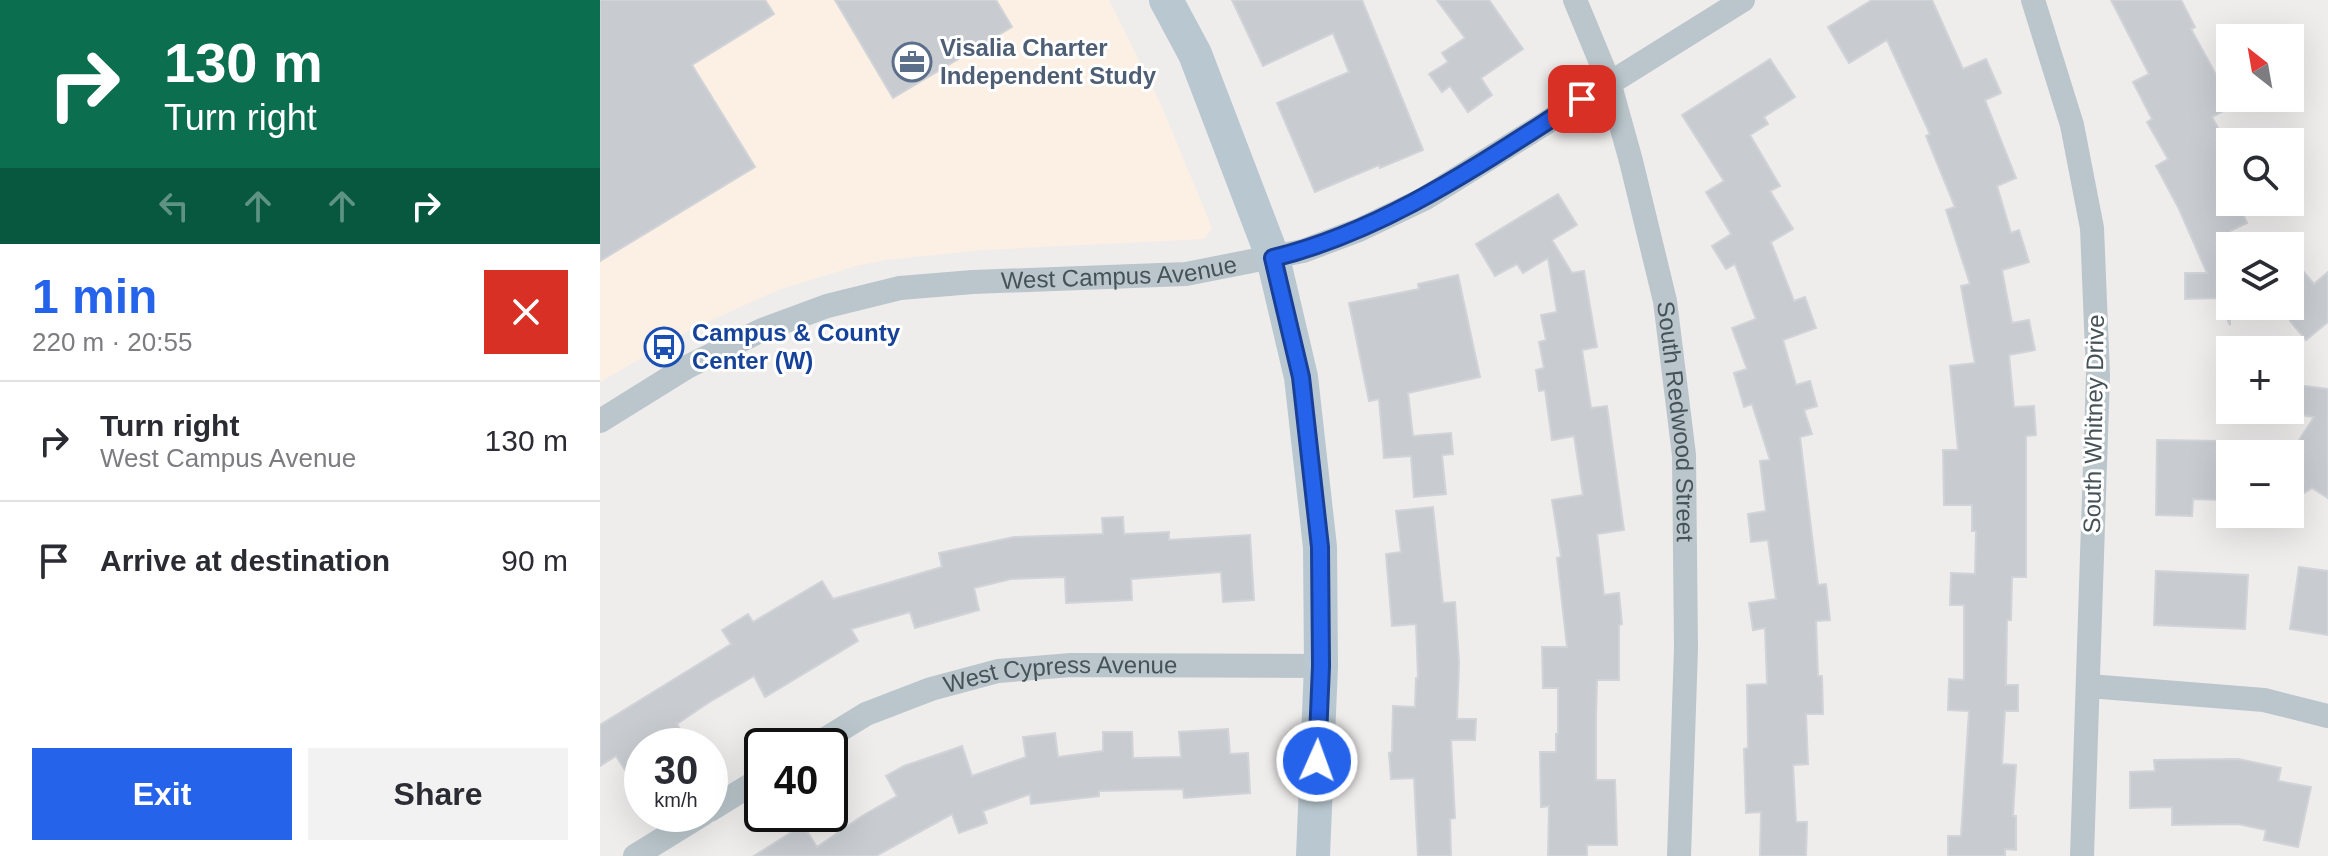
<!DOCTYPE html>
<meta charset="utf-8">
<style>
body{margin:0;font-family:Helvetica,sans-serif;background:#f2f2f3;color:#2b2b33;height:100vh;display:flex;flex-direction:column;font-size:30px;white-space:nowrap}
*{box-sizing:border-box;margin:0}
p{font-size:26px;color:#7c7c81}
.icon{flex:none;width:44px;height:44px;fill:none;stroke:currentColor;stroke-width:2;stroke-linecap:round;stroke-linejoin:round}
.map{position:relative;flex:1;overflow:hidden}
.details{display:flex;flex-direction:column;background:#fff;width:600px}
.details>*{flex:none}
.top-card{background:#0b6e4f;color:#fff;overflow:hidden}
.needle{width:52px;rotate:329deg}
.buttons{position:absolute;left:1616px;top:24px;display:grid;gap:16px}
.buttons a{display:grid;place-items:center;width:88px;height:88px;border-radius:0px;background:#fff;box-shadow:0 8px 32px #0002;font-size:40px}
.speed{position:absolute;left:24px;top:728px;display:flex;gap:16px;font-size:40px;font-weight:700;text-align:center}
.speed>*{display:grid;place-content:center;width:104px;height:104px;border-radius:50%;background:#fff;box-shadow:0 8px 32px #0002;line-height:1}
.speed small{font-size:20px;font-weight:400}
.speed .limit{border:4px solid #111;border-radius:12px;background:#fff;color:#111}
.pin{position:absolute;display:grid;place-items:center;width:68px;height:68px;color:#fff;margin:-34px;border-radius:16px;box-shadow:0 4px 12px #0006}
.me{position:absolute;width:88px;margin:-44px;rotate:2deg;stroke-linejoin:round;filter:drop-shadow(0 0 6px #0008)}
.turn{display:flex;align-items:center;gap:28px;height:168px;padding:0 32px;font-size:36px}
.turn .icon{width:104px;height:104px;stroke-width:2.5}
.turn b{display:block;font-size:56px;line-height:68px}
.lanes{display:flex;align-items:center;height:76px;padding:0 32px;background:#0003;justify-content:center;gap:40px;direction:ltr}
.lanes .off{opacity:.35}
.round{display:grid;place-items:center;flex:none;width:84px;height:84px;border-radius:0px;background:#f2f2f3}
.overview{display:flex;align-items:center;justify-content:space-between;height:136px;padding:0 32px}
h1{font-size:48px;font-weight:700;line-height:60px;color:#2563eb}
.primary-button{display:flex;gap:16px;margin-top:auto;padding:16px 32px}
.primary-button a{flex:1;height:92px;border-radius:0px;background:#2563eb;color:#fff;font-size:32px;font-weight:700;line-height:92px;text-align:center}
.primary-button a+a{background:#f2f2f3;color:#2b2b33}
ul{padding:0;list-style:none}
li{display:flex;align-items:center;gap:24px;height:120px;padding:0 32px;border-top:2px solid #e1e1e2}
li div{flex:1}
li b{display:block;font-size:30px}
li em{font-style:normal}
main{display:flex;flex:1;min-height:0}
.map>svg:first-child{display:block}
</style>
<main>
<section class="details">
<div class="top-card">
<div class="turn"><svg class="icon" aria-label="right" viewBox="0 0 24 24"><path d="M7 20v-9h11M14 6l5 5-5 5"/></svg><div><b>130 m</b>Turn right</div></div>
<div class="lanes"><svg class="icon off" aria-label="left" viewBox="0 0 24 24"><path d="M17 20v-9H6M10 6l-5 5 5 5"/></svg><svg class="icon off" aria-label="ahead" viewBox="0 0 24 24"><path d="M12 20V5M6 11l6-6 6 6"/></svg><svg class="icon off" aria-label="ahead" viewBox="0 0 24 24"><path d="M12 20V5M6 11l6-6 6 6"/></svg><svg class="icon" aria-label="right" viewBox="0 0 24 24"><path d="M7 20v-9h11M14 6l5 5-5 5"/></svg></div>
</div>
<div class="overview"><div><h1>1 min</h1><p>220 m · 20:55</p></div><a class="round" style="background:#d93025;color:#fff"><svg class="icon" aria-label="close" viewBox="0 0 24 24"><path d="M6 6l12 12M18 6L6 18"/></svg></a></div>
<ul>
<li><svg class="icon" aria-label="right" viewBox="0 0 24 24"><path d="M7 20v-9h11M14 6l5 5-5 5"/></svg><div><b>Turn right</b><p>West Campus Avenue</p></div><em>130 m</em></li>
<li><svg class="icon" aria-label="arrive" viewBox="0 0 24 24"><path d="M6 21V4h12l-3 4 3 4H6"/></svg><div><b>Arrive at destination</b></div><em>90 m</em></li>
</ul>
<div class="primary-button"><a>Exit</a><a>Share</a></div>
</section>
<div class="map">
<svg width="1728" height="856" viewBox="0 0 1728 856">
<rect width="100%" height="100%" fill="#efecec"/>
<polygon fill="#fbf0e3" points="0,0 509,0 562,107 612,228 604,239 382,250 286,260 256,266 178,290 90,330 0,382"/>
<g fill="#c8ccd1" stroke="#d0d3d7" stroke-width="2">
<polygon points="0,0 165,0 174,14 92,65 155,167 0,261"/>
<polygon points="235,0 396,0 412,27 293,98"/>
<polygon points="632,0 762,0 823,150 780,168 779,165 715,192 677,103 749,72 733,33 663,66"/>
<polygon points="837,0 889,0 923,49 881,78 892,95 868,112 850,86 842,92 829,74 848,62 842,53 865,38"/>
<polygon points="1272,0 1332,0 1363,69 1386,59 1401,93 1385,100 1416,178 1397,186 1411,233 1419,230 1429,262 1402,270 1412,323 1429,320 1435,350 1409,355 1414,407 1434,406 1436,435 1426,436 1426,577 1412,577 1411,620 1407,620 1406,685 1418,685 1418,711 1405,711 1402,764 1416,765 1413,816 1416,816 1416,850 1405,849 1405,856 1348,856 1348,836 1361,836 1369,711 1348,710 1349,679 1364,680 1364,605 1350,605 1351,573 1375,574 1376,531 1372,531 1372,505 1344,505 1343,450 1358,450 1350,366 1375,363 1361,286 1370,284 1346,210 1355,207 1326,136 1330,134 1287,40 1249,63 1228,27"/>
<polygon points="1511,0 1581,0 1595,27 1591,29 1620,82 1623,80 1630,98 1633,98 1636,104 1612,117 1630,150 1630,202 1638,202 1647,223 1630,231 1630,325 1618,298 1585,299 1585,273 1607,273 1579,209 1556,166 1568,159 1547,122 1552,119 1533,82 1549,74"/>
<polygon points="1170,59 1195,97 1164,117 1168,124 1150,135 1180,186 1170,191 1193,229 1171,242 1194,301 1205,297 1216,328 1183,340 1196,385 1210,381 1217,406 1204,410 1212,434 1200,437 1218,585 1226,584 1230,620 1216,621 1218,676 1222,676 1223,714 1206,714 1208,764 1193,765 1196,822 1207,822 1206,856 1160,856 1161,812 1146,813 1144,749 1148,748 1147,685 1167,684 1165,628 1153,630 1149,603 1176,599 1168,540 1151,542 1148,514 1166,511 1160,461 1170,460 1152,404 1144,407 1134,373 1147,369 1132,328 1156,319 1135,264 1126,269 1112,246 1131,234 1106,192 1124,181 1082,115"/>
<polygon points="958,194 977,225 952,240 972,273 984,271 997,347 982,350 991,408 1007,406 1024,530 997,534 1004,595 1019,593 1022,624 1019,625 1019,680 997,680 996,717 996,780 1015,780 1017,845 987,845 987,856 948,856 949,806 941,807 940,752 956,752 956,734 958,734 958,688 943,688 942,647 967,647 957,558 961,557 952,500 983,495 974,436 952,440 945,390 939,391 936,370 944,368 939,342 946,340 941,315 957,312 948,258 923,273 917,264 895,276 876,244"/>
<polygon points="1690,256 1714,284 1728,272 1728,322 1706,340 1690,321"/>
<polygon points="858,275 880,377 808,393 813,436 851,433 853,454 842,455 846,494 814,497 811,456 784,458 779,399 769,401 749,303 819,289 818,284"/>
<polygon points="1697,385 1728,389 1728,498 1712,488 1690,502 1690,454 1714,417 1693,414"/>
<polygon points="1557,440 1621,441 1620,500 1593,499 1592,516 1556,515"/>
<polygon points="833,507 843,603 855,602 859,663 857,719 876,719 875,740 851,740 855,818 850,819 851,856 818,856 814,778 791,779 789,753 792,752 793,706 815,707 816,678 818,678 816,624 792,626 786,554 801,552 796,511"/>
<polygon points="523,517 524,534 569,532 569,540 650,535 654,600 623,602 621,572 531,579 532,600 466,603 465,577 411,579 374,588 379,610 315,628 310,612 251,629 258,641 165,697 154,676 108,703 77,724 90,746 42,746 42,797 16,756 0,766 0,725 131,644 122,630 148,614 153,622 222,581 233,599 342,567 339,553 414,537 503,534 502,518"/>
<polygon points="1699,567 1728,571 1728,635 1690,629"/>
<polygon points="1556,571 1648,575 1645,629 1554,625"/>
<polygon points="628,729 630,754 648,753 650,793 584,798 583,789 499,791 499,796 431,804 430,794 383,811 387,823 359,833 352,814 276,856 154,856 203,825 217,847 262,816 297,796 286,776 304,766 362,746 372,776 426,757 423,737 455,733 458,757 503,751 503,732 532,732 533,758 581,757 579,732"/>
<polygon points="1638,759 1681,768 1678,781 1711,787 1698,847 1664,840 1666,830 1638,824 1572,825 1572,807 1530,808 1530,772 1555,771 1554,760"/>
</g>
<g fill="none" stroke-linecap="round" stroke-linejoin="round">
<g stroke="#bac6cb" stroke-width="24">
<path id="s1" d="M 975,0 L 1009,82 L 1031,161 L 1065,301 L 1084,455 L 1086,648 L 1079,856"/>
<polyline points="1433,0 1472,125 1492,228 1498,375 1482,856"/>
<path id="s2" d="M 0,421 L 87,367 L 162,330 L 227,306 L 300,288 L 373,282 L 586,274 L 703,251 L 759,230 L 824,199 L 1143,0"/>
<polyline points="1489,686 1664,700 1728,716"/>
<path id="s3" d="M 214,746 L 266,714 L 331,689 L 398,671 L 471,665 L 721,666"/>
<polyline points="110,810 162,778"/>
<polyline points="35,856 103,814"/>
</g>
<polyline stroke="#b9c8d0" stroke-width="34" points="566,0 595,54 673,258 701,377 720,547 721,666 713,856"/>
</g>
<g fill="none" stroke-linecap="round" stroke-linejoin="round">
<g stroke="#184099" stroke-width="20">
<path id="route" d="M 717,761 L 721,666 L 720,547 L 701,377 L 673,258 C 788,230 884,161 982,99"/>
</g>
<use href="#route" stroke="#2563eb" stroke-width="14"/>
</g>
<defs>
<g id="office-ring" transform="scale(2)"><circle r="9.5" fill="#fff" stroke="#5c6f8a" stroke-width="1.5"/><path d="M-6-3h4V-5.5h4V-3h4V5H-6ZM-1-4.5V-3h2v-1.5ZM-6 0V1H6V0Z" fill="#5c6f8a"/></g>
<g id="bus-ring" transform="scale(2)"><circle r="9.5" fill="#fff" stroke="#1a4fb4" stroke-width="1.5"/><path d="M-5-6H5V4H4V6H2V4H-2V6H-4V4H-5ZM-3.5-4V0h7V-4ZM-3.5 1.2v1.5H-2V1.2ZM2 1.2v1.5H3.5V1.2Z" fill="#1a4fb4"/></g>
</defs>
<g fill-rule="evenodd">
<use href="#office-ring" x="312" y="62"/>
<use href="#bus-ring" x="64" y="347"/>
</g>
<g text-anchor="middle" stroke-width="6" stroke-linejoin="round" paint-order="stroke">
<g font-size="24" font-weight="bold" fill="#4e5e75" stroke="#fff" text-anchor="start">
<text x="340" y="56">Visalia Charter<tspan x="340" dy="28">Independent Study</tspan></text>
</g>
<g font-size="24" fill="#455258" stroke="#fff">
<text dy="8" stroke="none"><textPath href="#s2" startOffset="550">West Campus Avenue</textPath></text>
<text dy="8" stroke="none"><textPath href="#s1" startOffset="436">South Redwood Street</textPath></text>
<text transform="translate(1494 424) rotate(-89)" y="8">South Whitney Drive</text>
<text dy="8" stroke="none"><textPath href="#s3" startOffset="262">West Cypress Avenue</textPath></text>
</g>
<g font-size="24" font-weight="bold" fill="#164399" stroke="#fff" text-anchor="start">
<text x="92" y="341">Campus &amp; County<tspan x="92" dy="28">Center (W)</tspan></text>
</g>
</g>
</svg>
<div class="buttons">
<a><svg class="needle" viewBox="-14 -14 28 28"><path d="M0-13l5 13h-10z" fill="#e53935"/><path d="M0 13l5-13h-10z" fill="#7c7c81"/></svg></a>
<a><svg class="icon" aria-label="search" viewBox="0 0 24 24"><circle cx="10" cy="10" r="6"/><path d="M15 15l6 6"/></svg></a>
<a><svg class="icon" aria-label="layers" viewBox="0 0 24 24"><path d="M12 4l9 5-9 5-9-5zM3 14l9 5 9-5"/></svg></a>
<a>+</a>
<a>−</a>
</div>
<div class="speed"><div>30<small>km/h</small></div><div class="limit">40</div></div>
<div class="pin" style="left:982px;top:99px;background:#d93025"><svg class="icon" aria-label="arrive" viewBox="0 0 24 24"><path d="M6 21V4h12l-3 4 3 4H6"/></svg></div>
<svg class="me" style="left:717px;top:761px" viewBox="-20 -20 40 40"><circle r="17" fill="#2563eb" stroke="#fff" stroke-width="3"/><path d="M0-11L8 9 0 5-8 9z" fill="#fff"/></svg>
</div>
</main>
